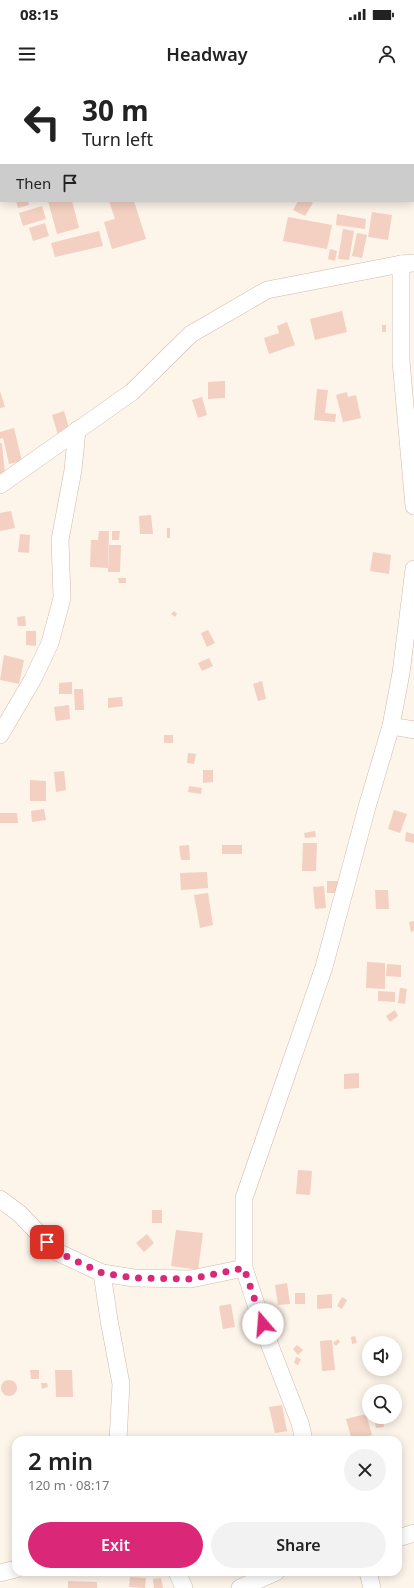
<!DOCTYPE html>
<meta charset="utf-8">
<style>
body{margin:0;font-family:"Noto Sans",sans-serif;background:#f2f2f2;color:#222;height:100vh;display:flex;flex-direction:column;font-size:15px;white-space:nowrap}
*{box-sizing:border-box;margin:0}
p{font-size:13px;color:#767676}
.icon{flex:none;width:22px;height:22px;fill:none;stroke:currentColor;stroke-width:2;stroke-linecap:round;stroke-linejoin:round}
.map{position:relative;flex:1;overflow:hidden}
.panel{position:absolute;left:12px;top:1356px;width:390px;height:140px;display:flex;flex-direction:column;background:#fff;border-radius:12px;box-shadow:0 2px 10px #0003}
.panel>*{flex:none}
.top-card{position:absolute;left:0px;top:0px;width:414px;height:122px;box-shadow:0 2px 10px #0003;background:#fff;color:#222;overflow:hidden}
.fabs{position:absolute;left:362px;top:1256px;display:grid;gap:8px}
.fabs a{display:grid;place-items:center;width:40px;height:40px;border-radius:50%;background:#fff;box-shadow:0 2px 10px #0003;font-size:20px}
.pin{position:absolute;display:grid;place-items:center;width:34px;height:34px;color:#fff;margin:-17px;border-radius:8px;box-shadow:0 2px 6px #0006}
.me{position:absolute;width:44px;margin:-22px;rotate:342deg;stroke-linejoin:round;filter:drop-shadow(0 0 3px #0008)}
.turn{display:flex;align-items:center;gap:14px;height:84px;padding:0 16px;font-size:18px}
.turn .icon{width:52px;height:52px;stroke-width:2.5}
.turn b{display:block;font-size:28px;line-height:34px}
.then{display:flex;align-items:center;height:38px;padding:0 16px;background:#0003;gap:8px;font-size:15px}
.round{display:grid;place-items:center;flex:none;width:42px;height:42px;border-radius:21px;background:#f2f2f2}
.headline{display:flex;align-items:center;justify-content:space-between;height:68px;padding:0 16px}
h1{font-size:24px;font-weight:600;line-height:30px}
.button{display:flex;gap:8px;margin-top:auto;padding:8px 16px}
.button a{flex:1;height:46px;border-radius:24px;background:#db2777;color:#fff;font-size:16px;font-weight:600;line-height:46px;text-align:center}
.button a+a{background:#f2f2f2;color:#222}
.status{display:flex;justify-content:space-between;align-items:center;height:28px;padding:0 20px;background:#fff;direction:ltr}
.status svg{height:11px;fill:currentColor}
header{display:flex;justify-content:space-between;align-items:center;height:52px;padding:0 16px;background:#fff;font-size:18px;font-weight:600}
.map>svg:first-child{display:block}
</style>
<div class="status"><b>08:15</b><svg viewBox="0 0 49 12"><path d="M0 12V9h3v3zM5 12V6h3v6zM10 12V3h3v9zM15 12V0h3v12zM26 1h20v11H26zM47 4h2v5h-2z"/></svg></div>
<header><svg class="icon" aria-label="menu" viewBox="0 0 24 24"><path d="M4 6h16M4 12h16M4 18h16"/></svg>Headway<svg class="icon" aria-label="person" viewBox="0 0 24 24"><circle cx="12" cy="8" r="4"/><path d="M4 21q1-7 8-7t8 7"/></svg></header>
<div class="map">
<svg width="414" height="1508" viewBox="0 0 414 1508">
<rect width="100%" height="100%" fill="#fdf4ea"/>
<g fill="#f3d0c1">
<polygon points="16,121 28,121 29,125 18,128"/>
<polygon points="48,121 72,121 79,148 57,154"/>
<polygon points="109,121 134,121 146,159 112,169 104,142 115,139"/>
<polygon points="298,121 310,121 313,123 305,136 293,130"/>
<polygon points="42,126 46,139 23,146 19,133"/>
<polygon points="372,132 392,135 388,160 368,157"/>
<polygon points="337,134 366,139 365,149 336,145"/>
<polygon points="288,137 332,145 327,169 283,161"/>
<polygon points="45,143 49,156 33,161 29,148"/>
<polygon points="343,149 354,151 349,180 338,179"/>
<polygon points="99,151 103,166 55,177 51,163"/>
<polygon points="357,153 367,155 362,178 352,176"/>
<polygon points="330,169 337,171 335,181 328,179"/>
<polygon points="342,231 347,252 315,260 310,239"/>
<polygon points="287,242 295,265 269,274 264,258 279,253 277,246"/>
<rect x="382" y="245" width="4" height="7"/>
<polygon points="225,301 225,318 208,319 208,302"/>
<polygon points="317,309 328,310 325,333 336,334 335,342 314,340"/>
<polygon points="0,311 5,327 0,328"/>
<polygon points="347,312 348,317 356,315 361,338 343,342 336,315"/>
<polygon points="202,317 207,335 198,338 192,320"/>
<polygon points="64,331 70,351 58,355 52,335"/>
<polygon points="14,348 22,381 9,384 3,358 0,359 0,352"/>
<polygon points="0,363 2,363 5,394 0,394"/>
<polygon points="11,431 15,448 0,451 0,433"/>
<polygon points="151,435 153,454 140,454 139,436"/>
<rect x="167" y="448" width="3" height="10"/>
<polygon points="99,451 109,451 108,488 90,487 91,460 98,460"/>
<polygon points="112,451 120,451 119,460 112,460"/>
<polygon points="20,454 30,455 29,473 18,472"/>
<polygon points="109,465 121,465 120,492 108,492"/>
<polygon points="373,472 391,475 389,494 370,491"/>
<polygon points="118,498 126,498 126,503 119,503"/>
<polygon points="174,531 177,534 175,537 171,534"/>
<polygon points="25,536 26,546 18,546 17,537"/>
<polygon points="208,550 215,563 207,567 201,553"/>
<polygon points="26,551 36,551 36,566 26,565"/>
<polygon points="4,575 24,580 19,604 0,600"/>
<polygon points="209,578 213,586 202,591 198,583"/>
<polygon points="262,601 266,619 258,621 253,604"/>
<polygon points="72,602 72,614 59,614 59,603"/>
<polygon points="74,609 83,609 84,630 75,630"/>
<polygon points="122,617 123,626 108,628 108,618"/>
<polygon points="69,625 70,639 56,641 54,627"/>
<rect x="164" y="655" width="9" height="8"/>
<polygon points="188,673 196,674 194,684 187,683"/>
<polygon points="203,690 213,690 213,702 203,703"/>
<polygon points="64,691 66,710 56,712 54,692"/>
<polygon points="30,700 46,701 46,721 30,721"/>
<polygon points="189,706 202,708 201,714 188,712"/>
<polygon points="44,729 46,740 32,742 31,731"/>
<polygon points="394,730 407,734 400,753 388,749"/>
<polygon points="0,733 17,733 18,743 0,743"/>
<polygon points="315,751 316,757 305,758 304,753"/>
<polygon points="406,752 414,754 414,763 405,761"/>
<polygon points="303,763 317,763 316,791 302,791"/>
<polygon points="189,765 190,780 181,780 179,766"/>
<rect x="222" y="765" width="20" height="9"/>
<polygon points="207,792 208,808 181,810 180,793"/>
<rect x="327" y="801" width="19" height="12"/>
<polygon points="324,806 326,828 315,829 313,807"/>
<polygon points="375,810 388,810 389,829 376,829"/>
<polygon points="208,813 213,845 200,848 194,815"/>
<polygon points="414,841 414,851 411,852 409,842"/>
<polygon points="367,882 385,883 385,909 366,908"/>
<polygon points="387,884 401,885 401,897 386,896"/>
<polygon points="400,908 407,909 405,924 398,923"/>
<polygon points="378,911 395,912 395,922 378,921"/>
<polygon points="395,930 398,936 390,942 386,936"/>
<polygon points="359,993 359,1008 344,1009 344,994"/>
<polygon points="298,1090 312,1091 310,1115 296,1114"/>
<rect x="152" y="1130" width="10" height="13"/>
<polygon points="176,1150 203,1153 198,1190 171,1186"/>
<polygon points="147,1154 154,1163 144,1172 136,1163"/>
<polygon points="287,1203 290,1224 278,1225 275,1205"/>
<rect x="295" y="1213" width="10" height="11"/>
<polygon points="332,1214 332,1228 317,1229 317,1215"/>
<polygon points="342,1217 347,1220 342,1229 337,1226"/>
<polygon points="231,1224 235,1247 223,1249 219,1226"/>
<polygon points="355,1256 357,1263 352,1264 351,1257"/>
<polygon points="338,1259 340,1262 336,1266 333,1263"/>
<polygon points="332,1260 335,1290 322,1291 320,1261"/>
<polygon points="297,1265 303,1270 298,1275 293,1269"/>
<polygon points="296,1277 301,1279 298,1285 294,1283"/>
<polygon points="30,1290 39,1290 39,1299 31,1299"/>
<polygon points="55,1290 72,1290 73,1317 56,1317"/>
<circle cx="9" cy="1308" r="8"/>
<polygon points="41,1303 47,1303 48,1307 42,1309"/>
<polygon points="282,1325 287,1351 275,1353 269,1327"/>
<polygon points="366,1334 372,1355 352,1360 346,1339"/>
<polygon points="374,1337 383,1337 384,1347 376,1348"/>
<polygon points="130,1497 146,1498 145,1508 129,1507"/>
<polygon points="161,1498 163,1508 154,1508 153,1499"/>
<polygon points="68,1501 97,1502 97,1508 68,1508"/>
</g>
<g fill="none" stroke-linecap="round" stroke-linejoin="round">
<g stroke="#d0baae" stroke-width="18">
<g id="street">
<polyline points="20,0 30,1"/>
<polyline points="413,47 414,47"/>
<polyline points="401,184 401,281 414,426"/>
<polyline points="0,405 132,312 191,254 267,210 401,184 414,183"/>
<polyline points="391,646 414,650"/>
<polyline points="0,655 33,599 50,563 62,518 60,460 73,390 77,350"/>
<polyline points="0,1119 20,1134 55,1171 102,1193 134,1198 191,1199 244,1188"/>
<polyline points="102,1193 109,1240 121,1304 118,1360"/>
<polyline points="304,1360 300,1343 267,1258 244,1188 244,1118 324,887 367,727 391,646 401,593 414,489"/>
<polyline points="398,1458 414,1453"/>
<polyline points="177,1492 184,1508"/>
<polyline points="368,1492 372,1508"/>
<polyline points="0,1493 16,1489"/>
<polyline points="240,1508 276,1492"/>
</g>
</g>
<use href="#street" stroke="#fff" stroke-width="17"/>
</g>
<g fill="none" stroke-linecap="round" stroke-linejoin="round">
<polyline stroke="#db2777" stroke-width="7" stroke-dasharray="0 12.6" points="47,1162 55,1171 102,1193 134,1198 191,1199 244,1188 263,1244"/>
</g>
</svg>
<div class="fabs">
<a><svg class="icon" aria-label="sound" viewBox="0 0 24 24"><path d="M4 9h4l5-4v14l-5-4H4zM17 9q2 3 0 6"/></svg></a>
<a><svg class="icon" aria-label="search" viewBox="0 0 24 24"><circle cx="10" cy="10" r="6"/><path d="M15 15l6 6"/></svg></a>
</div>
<div class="pin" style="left:47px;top:1162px;background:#d93025"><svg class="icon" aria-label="arrive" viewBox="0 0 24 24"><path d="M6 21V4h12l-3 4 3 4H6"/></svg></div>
<svg class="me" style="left:263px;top:1244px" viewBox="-20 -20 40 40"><circle r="19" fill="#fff"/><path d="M0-13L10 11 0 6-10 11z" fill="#db2777"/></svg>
<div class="top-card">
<div class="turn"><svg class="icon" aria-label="left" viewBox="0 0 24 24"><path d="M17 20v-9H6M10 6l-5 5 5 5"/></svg><div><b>30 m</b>Turn left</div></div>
<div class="then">Then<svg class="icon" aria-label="arrive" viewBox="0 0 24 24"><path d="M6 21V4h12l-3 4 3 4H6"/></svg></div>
</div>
<section class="panel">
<div class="headline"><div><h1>2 min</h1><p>120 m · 08:17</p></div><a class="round"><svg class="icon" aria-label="close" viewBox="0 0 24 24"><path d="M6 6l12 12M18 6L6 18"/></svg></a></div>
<div class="button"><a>Exit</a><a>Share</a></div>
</section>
</div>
